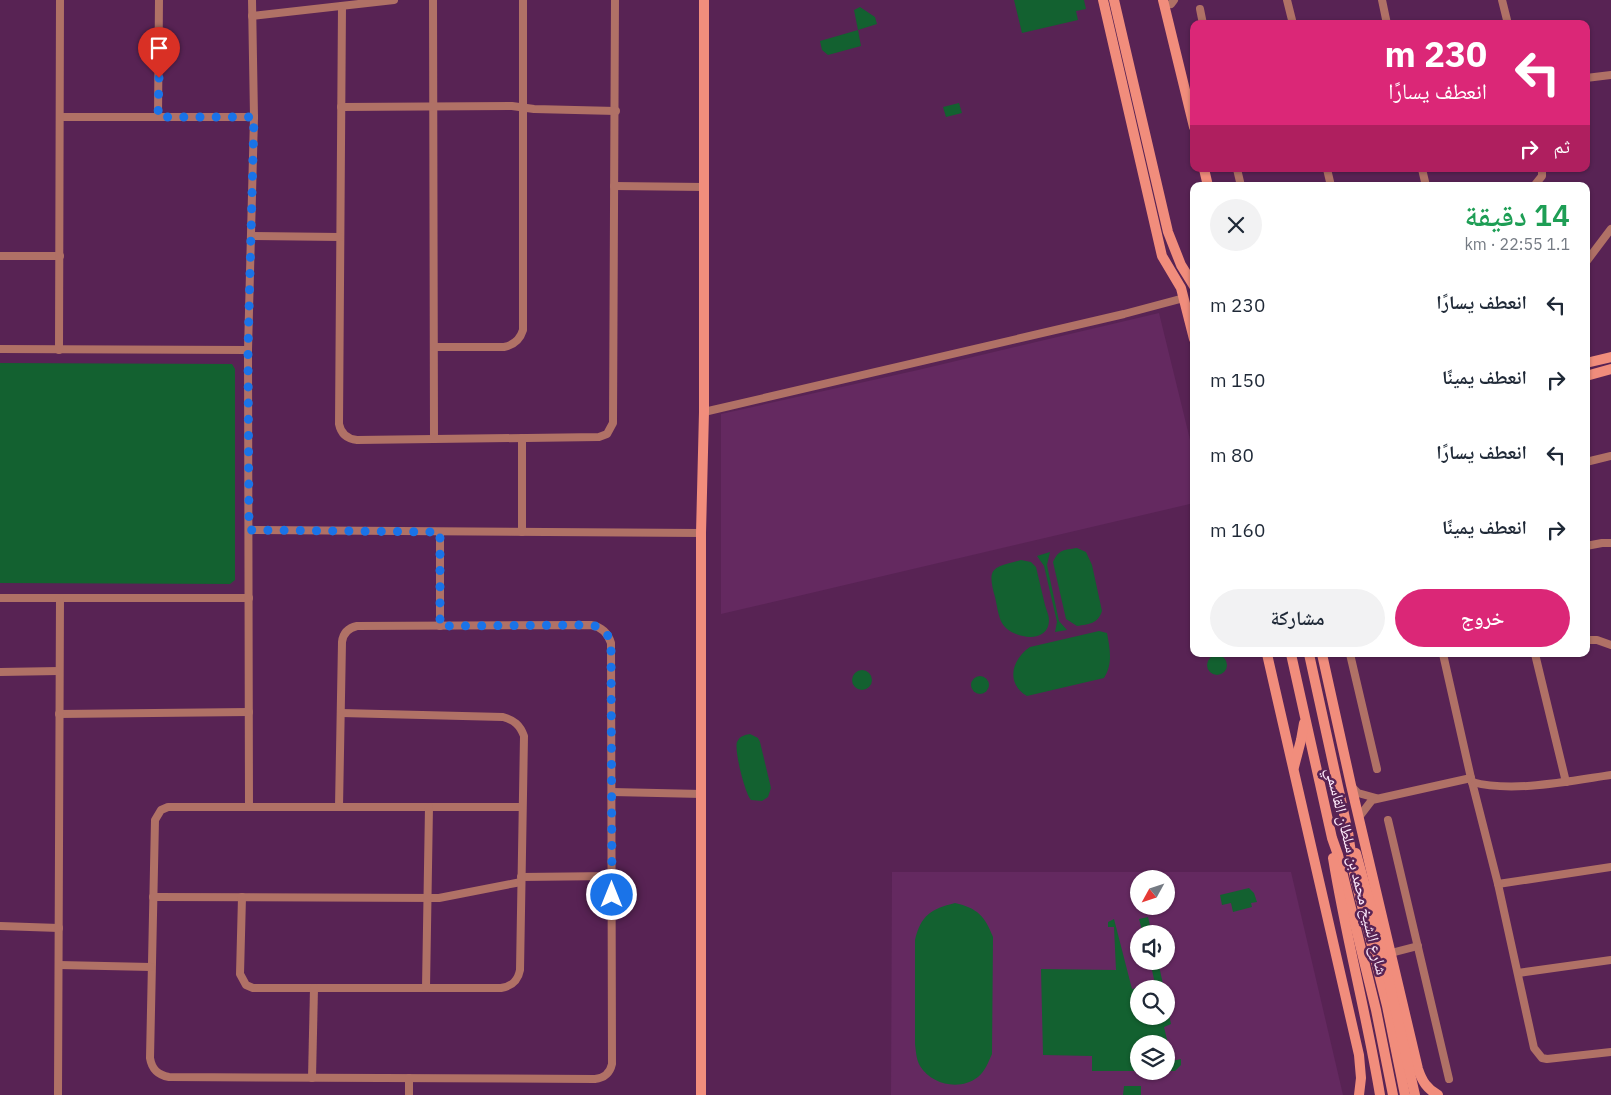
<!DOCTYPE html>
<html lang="ar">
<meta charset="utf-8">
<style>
body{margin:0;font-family:"IBM Plex Sans","Noto Naskh Arabic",sans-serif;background:#f2f2f3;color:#1f2937;direction:rtl;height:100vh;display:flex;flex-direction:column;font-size:19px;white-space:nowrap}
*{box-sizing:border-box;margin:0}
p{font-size:16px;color:#747a83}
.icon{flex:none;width:28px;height:28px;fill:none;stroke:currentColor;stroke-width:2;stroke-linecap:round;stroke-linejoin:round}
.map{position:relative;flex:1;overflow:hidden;direction:ltr}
.side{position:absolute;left:1190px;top:182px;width:400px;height:475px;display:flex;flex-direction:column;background:#fff;border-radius:10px;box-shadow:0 1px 4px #0004;direction:rtl}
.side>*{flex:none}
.top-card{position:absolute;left:1190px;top:20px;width:400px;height:152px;border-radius:10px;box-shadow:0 1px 4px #0004;direction:rtl;background:#db2777;color:#fff;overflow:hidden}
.needle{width:32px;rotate:230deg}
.fabs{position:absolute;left:1130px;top:870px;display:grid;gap:10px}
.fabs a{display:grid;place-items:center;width:45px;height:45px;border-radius:50%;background:#fff;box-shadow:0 1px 4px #0004;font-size:25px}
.pin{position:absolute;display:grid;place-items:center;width:42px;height:42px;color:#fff;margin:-51px -21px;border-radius:50% 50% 50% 0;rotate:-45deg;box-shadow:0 0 5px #0007}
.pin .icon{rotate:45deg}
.me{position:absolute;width:55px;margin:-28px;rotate:0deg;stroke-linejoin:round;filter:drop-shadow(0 0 4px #0008)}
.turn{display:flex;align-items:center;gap:18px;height:105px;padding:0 20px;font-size:22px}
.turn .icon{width:65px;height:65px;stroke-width:2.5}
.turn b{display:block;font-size:35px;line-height:42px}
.then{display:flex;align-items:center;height:48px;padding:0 20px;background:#0003;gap:10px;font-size:19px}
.round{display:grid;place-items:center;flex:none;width:52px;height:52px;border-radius:26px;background:#f2f2f3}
.overview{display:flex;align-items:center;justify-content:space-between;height:85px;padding:0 20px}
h1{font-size:30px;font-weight:600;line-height:38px;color:#1e9e55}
.primary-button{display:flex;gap:10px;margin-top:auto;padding:10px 20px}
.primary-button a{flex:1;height:58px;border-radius:30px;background:#db2777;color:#fff;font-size:20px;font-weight:600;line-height:58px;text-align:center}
.primary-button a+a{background:#f2f2f3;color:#1f2937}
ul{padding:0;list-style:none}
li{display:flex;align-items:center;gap:15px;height:75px;padding:0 20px}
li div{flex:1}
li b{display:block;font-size:19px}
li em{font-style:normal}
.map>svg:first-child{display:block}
</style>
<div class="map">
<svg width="1611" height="1095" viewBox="0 0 1611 1095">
<rect width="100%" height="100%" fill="#582354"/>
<g fill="#642960" fill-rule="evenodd">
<polygon points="1159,313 1194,456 1194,503 721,614 721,414 918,370"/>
<path d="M 892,872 L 1291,872 L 1343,1095 L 891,1095 ZM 1139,879 L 1166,879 L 1166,906 L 1139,906 ZM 1139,934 L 1166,934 L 1166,961 L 1139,961 ZM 1139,989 L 1166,989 L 1166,1016 L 1139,1016 ZM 1139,1044 L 1166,1044 L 1166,1071 L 1139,1071 Z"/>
</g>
<g fill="#136130">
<polygon points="1014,0 1084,0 1086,9 1076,11 1078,20 1022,33"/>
<polygon points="860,7 875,17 877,24 858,30 861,46 828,55 822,50 820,41 858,30 854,10"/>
<polygon points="959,103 962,113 946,117 943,107"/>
<polygon points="0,363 232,364 235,369 235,580 230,584 0,583"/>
<path d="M 1077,548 L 1086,552 L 1092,565 L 1102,611 C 1098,624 1089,624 1077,626 L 1066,619 L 1053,562 C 1059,549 1064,550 1077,548 Z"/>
<polygon points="1050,552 1047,565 1059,621 1067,630 1055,632 1057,622 1044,566 1037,556"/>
<path d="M 1021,560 L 1031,562 L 1036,567 C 1039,580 1042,592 1045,605 C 1046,609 1049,615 1049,620 C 1049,645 1011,639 1002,623 C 998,616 997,605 995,597 C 986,566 994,568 1021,560 Z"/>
<path d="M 1099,631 L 1107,633 C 1110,649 1113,664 1104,678 L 1027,696 C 1005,683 1012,659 1030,647 Z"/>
<circle cx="1217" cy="665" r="10"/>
<circle cx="862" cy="680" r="10"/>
<circle cx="980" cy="685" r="9"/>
<path d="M 750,734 L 758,738 L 760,742 L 771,788 L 768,797 L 762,801 L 751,800 C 745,794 734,750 737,742 C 740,736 744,735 750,734 Z"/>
<polygon points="1249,888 1254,893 1257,902 1251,903 1252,907 1233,912 1231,903 1222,905 1220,895"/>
<path d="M 955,903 C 977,908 985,916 993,937 L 992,1054 C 988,1063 985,1071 978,1077 C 960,1091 932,1085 920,1066 C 916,1059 916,1051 915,1044 L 915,940 C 921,915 931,909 955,903 Z"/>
<polygon points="1148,917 1152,934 1143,934 1139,919"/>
<polygon points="1114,919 1132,989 1155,984 1150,961 1158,961 1164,989 1139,989 1139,1016 1166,1016 1166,1000 1171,1024 1164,1027 1172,1061 1181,1059 1181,1065 1175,1071 1166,1071 1166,1044 1139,1044 1139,1071 1092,1071 1092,1056 1043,1055 1041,969 1116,970 1114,927 1108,927 1108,922"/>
<polygon points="1124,1086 1141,1086 1141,1095 1123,1095"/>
</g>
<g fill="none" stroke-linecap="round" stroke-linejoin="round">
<g stroke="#b07166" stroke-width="8">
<polyline points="433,0 434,439"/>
<polyline points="1287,0 1293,24"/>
<polyline points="1382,0 1387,24"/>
<polyline points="1502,0 1508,24"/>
<polyline points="1171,4 1174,0"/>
<path d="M 342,6 L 339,424 C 341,434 347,439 357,440 L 599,437 L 607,434 L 613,423 L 615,0"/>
<polyline points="1200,9 1203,24"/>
<polyline points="252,16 394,0"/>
<polyline points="1586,78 1611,75"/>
<polyline points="341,107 512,106 534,109 616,111"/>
<polyline points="61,117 254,117"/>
<polyline points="158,117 159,0"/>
<polyline points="1237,169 1241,186"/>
<polyline points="1327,169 1331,186"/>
<polyline points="1422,169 1426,186"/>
<polyline points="614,186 704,187"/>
<polyline points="1534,186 1542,176 1542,169"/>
<polyline points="251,236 340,237"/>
<polyline points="0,256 60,256"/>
<polyline points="1586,262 1611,229"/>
<path d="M 434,347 L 504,347 C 514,345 520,340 523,330 L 523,0"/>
<polyline points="0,349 248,350"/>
<polyline points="59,350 60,0"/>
<polyline points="704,412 1124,314 1184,298"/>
<polyline points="1586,462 1611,456"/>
<polyline points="249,530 701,533"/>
<polyline points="440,532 440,626"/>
<polyline points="522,532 522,438"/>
<polyline points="1586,546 1602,543 1611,543"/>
<polyline points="0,598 249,598"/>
<polyline points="1586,640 1597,640 1611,645"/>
<polyline points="1350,654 1377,769"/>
<polyline points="1443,654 1471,778 1498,884 1534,1048 1542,1058 1547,1059 1611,1052"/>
<polyline points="1535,654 1566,782"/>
<polyline points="0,672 59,671"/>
<polyline points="59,714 249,712"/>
<path d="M 1472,782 C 1512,793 1570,781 1611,775"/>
<polyline points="1351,786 1358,793 1376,798"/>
<polyline points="612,792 702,794"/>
<polyline points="249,807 248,350 254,117 252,0"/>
<path d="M 339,807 L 342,642 C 343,633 348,628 357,626 L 591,625 C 602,627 608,633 611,643 L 612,1064 C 610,1073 605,1078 595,1079 L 169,1077 C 158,1075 152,1070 150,1058 L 155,820 L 161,810 L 168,807 L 522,807"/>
<polyline points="1359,817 1372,800 1471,778"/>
<polyline points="1388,820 1449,1079"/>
<polyline points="521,877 612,876"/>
<polyline points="1498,884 1611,867"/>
<polyline points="153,897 439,898 521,882"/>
<path d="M 242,897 L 240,974 L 246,985 L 253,988 L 501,988 C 512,986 518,981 520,970 L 524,736 C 520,725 514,720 503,717 L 341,713"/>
<polyline points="0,926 59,928"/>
<polyline points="1391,953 1418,946"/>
<polyline points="59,965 151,967"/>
<polyline points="1518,973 1611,960"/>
<polyline points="426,988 429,807"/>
<polyline points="312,1078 314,988"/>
<polyline points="409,1078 409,1095"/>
<polyline points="58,1095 60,598"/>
</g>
<g stroke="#f18d7c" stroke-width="10">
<polyline points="1103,0 1162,256 1181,288 1194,339"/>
<polyline points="1114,0 1168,232 1181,265 1194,286"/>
<polyline points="1163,0 1194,127"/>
<polyline points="1204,169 1208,186"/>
<polyline points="1586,363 1611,357"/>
<polyline points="1586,376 1611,369"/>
<polyline points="1267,654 1359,1055 1361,1078 1359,1095"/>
<polyline points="1291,654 1332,838 1338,855 1376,1010 1393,1095"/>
<polyline points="1309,654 1348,832 1354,874 1387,1006 1405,1095"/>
<path d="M 1322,654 L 1351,785 L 1418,1069 C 1422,1081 1427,1089 1438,1095"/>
<polyline points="1294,767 1301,740 1304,723"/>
<polyline points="1356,853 1377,929 1415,1095"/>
<path d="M 1333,858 C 1346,938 1367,1016 1380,1095"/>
<polyline points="701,1095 701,533 704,412 704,0"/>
</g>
</g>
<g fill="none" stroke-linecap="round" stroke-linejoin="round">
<path stroke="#1a73e8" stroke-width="9" stroke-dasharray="0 16.2" d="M 159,78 L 158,117 L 254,117 L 248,350 L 249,530 L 440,532 L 440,626 L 591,625 C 602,627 608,633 611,643 L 612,895"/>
</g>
<g text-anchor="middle" stroke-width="5" stroke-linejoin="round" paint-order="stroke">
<g font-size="16" fill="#fde9fa" stroke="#582354">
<text transform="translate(1357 871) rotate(76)" y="6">شارع الشيخ محمد بن سلطان القاسمي</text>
</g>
</g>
</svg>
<div class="fabs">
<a><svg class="needle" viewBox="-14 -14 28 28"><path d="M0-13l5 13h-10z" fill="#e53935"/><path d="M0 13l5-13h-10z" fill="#747a83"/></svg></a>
<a><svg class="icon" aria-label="sound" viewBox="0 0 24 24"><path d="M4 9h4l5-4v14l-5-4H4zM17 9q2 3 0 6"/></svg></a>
<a><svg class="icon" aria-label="search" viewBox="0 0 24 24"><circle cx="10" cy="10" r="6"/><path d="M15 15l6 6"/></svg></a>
<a><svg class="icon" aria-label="layers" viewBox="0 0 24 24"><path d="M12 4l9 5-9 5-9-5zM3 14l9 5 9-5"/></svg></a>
</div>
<div class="pin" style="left:159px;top:78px;background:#d93025"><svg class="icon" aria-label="arrive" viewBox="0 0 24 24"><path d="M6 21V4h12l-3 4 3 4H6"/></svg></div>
<svg class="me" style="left:612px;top:895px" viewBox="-20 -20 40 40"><circle r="17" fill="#1a73e8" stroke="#fff" stroke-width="3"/><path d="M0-11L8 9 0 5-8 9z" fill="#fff"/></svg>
<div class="top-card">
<div class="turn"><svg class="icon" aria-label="left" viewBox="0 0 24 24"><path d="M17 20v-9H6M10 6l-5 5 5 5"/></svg><div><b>230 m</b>انعطف يسارًا</div></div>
<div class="then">ثم<svg class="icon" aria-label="right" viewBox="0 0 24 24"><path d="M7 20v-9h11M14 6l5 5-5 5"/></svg></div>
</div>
<section class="side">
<div class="overview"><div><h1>14 دقيقة</h1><p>1.1 km · 22:55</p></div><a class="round"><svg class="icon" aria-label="close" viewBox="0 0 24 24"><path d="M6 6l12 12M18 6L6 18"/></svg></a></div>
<ul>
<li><svg class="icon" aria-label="left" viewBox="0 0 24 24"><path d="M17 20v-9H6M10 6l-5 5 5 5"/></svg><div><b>انعطف يسارًا</b></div><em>230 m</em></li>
<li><svg class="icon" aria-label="right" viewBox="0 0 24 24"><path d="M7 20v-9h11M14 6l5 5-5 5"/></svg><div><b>انعطف يمينًا</b></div><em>150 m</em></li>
<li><svg class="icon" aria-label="left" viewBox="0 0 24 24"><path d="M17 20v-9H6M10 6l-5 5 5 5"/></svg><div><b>انعطف يسارًا</b></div><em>80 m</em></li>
<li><svg class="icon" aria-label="right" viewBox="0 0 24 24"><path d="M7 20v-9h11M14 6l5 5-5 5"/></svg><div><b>انعطف يمينًا</b></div><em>160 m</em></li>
</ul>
<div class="primary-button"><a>خروج</a><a>مشاركة</a></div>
</section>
</div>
